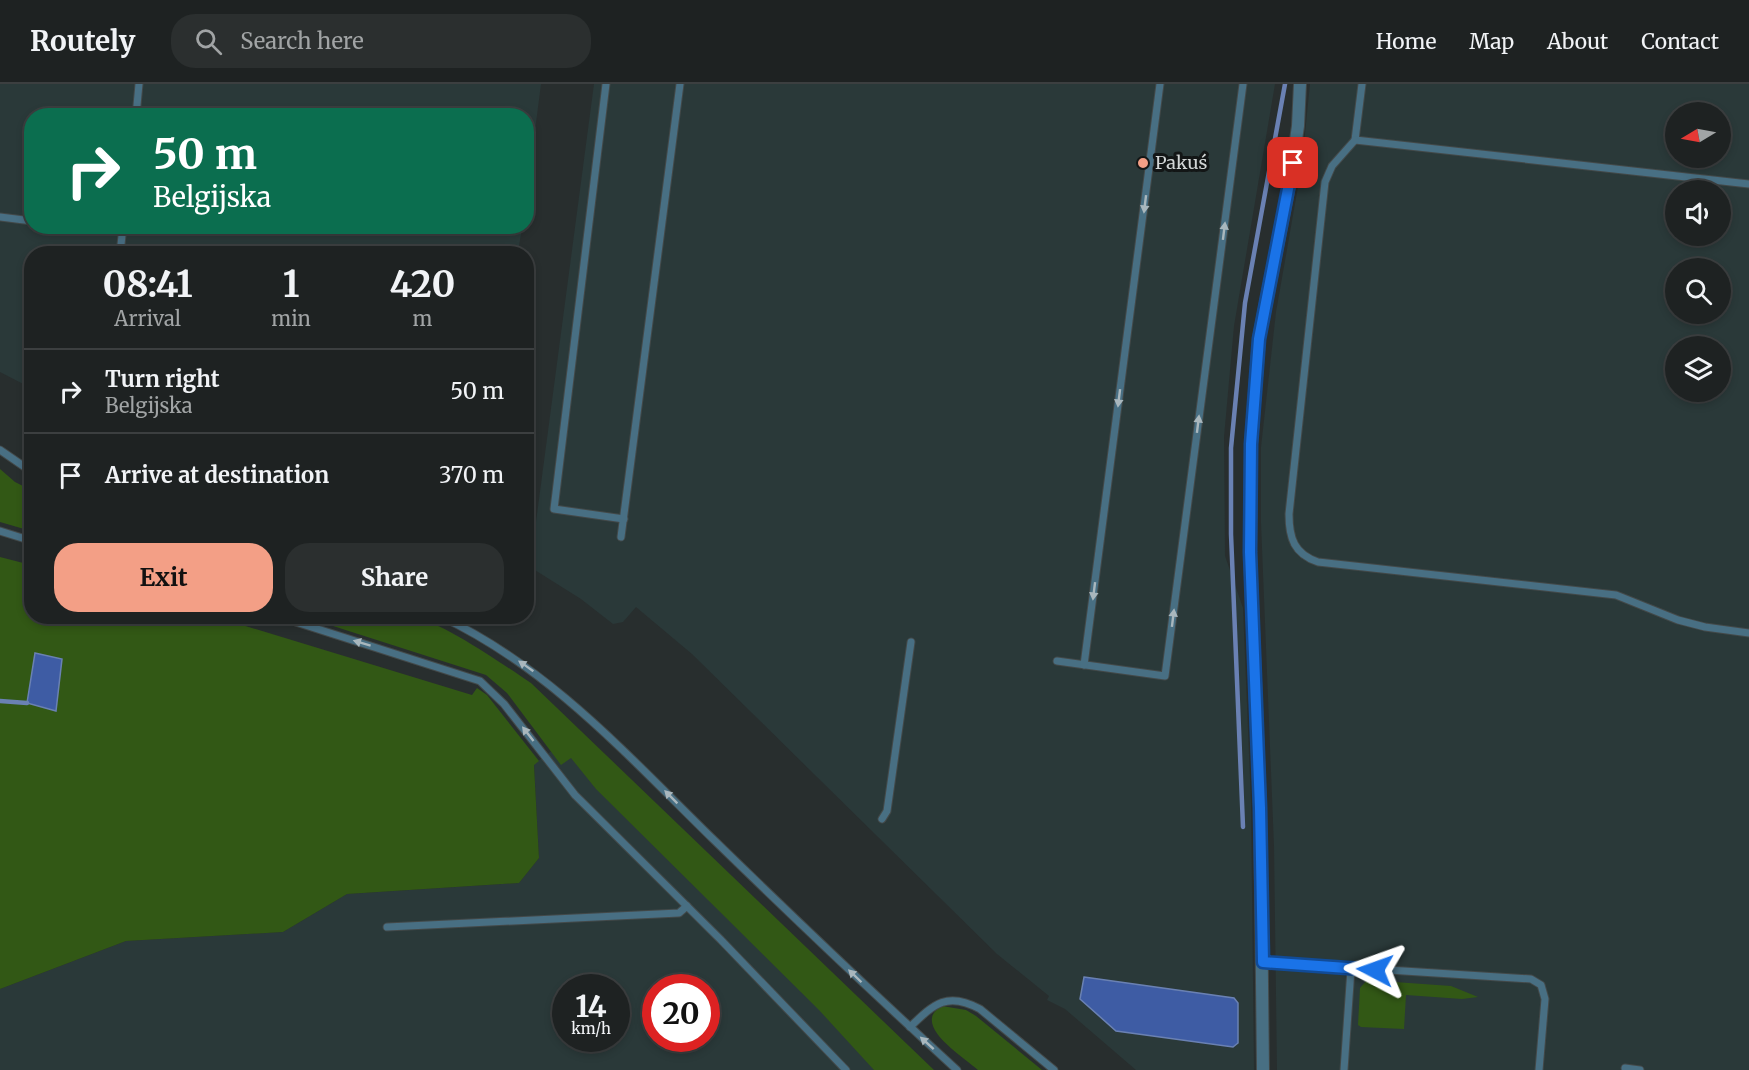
<!DOCTYPE html>
<meta charset="utf-8">
<style>
body{margin:0;font-family:Merriweather,serif;background:#2b2f2f;color:#f1f3f6;height:100vh;display:flex;flex-direction:column;font-size:22px;white-space:nowrap}
*{box-sizing:border-box;margin:0}
p{font-size:20px;color:#a1a4a5}
.icon{flex:none;width:33px;height:33px;fill:none;stroke:currentColor;stroke-width:2;stroke-linecap:round;stroke-linejoin:round}
.map{position:relative;flex:1;overflow:hidden}
.details{position:absolute;left:24px;top:162px;width:510px;height:378px;display:flex;flex-direction:column;background:#1e2222;border-radius:24px;box-shadow:0 3px 9px #0003,0 0 0 2px #3c3f40}
.details>*{flex:none}
.top-card{position:absolute;left:24px;top:24px;width:510px;height:126px;border-radius:24px;box-shadow:0 3px 9px #0003,0 0 0 2px #3c3f40;background:#0b6e4f;color:#fff;overflow:hidden}
.needle{width:39px;rotate:260deg}
.buttons{position:absolute;left:1665px;top:18px;display:grid;gap:12px}
.buttons a{display:grid;place-items:center;width:66px;height:66px;border-radius:50%;background:#1e2222;box-shadow:0 3px 9px #0003,0 0 0 2px #3c3f40;font-size:30px}
.speed{position:absolute;left:552px;top:890px;display:flex;gap:12px;font-size:30px;font-weight:700;text-align:center}
.speed>*{display:grid;place-content:center;width:78px;height:78px;border-radius:50%;background:#1e2222;box-shadow:0 3px 9px #0003,0 0 0 2px #3c3f40;line-height:1}
.speed small{font-size:15px;font-weight:400}
.speed .limit{border:9px solid #d22;background:#fff;color:#111}
.pin{position:absolute;display:grid;place-items:center;width:51px;height:51px;color:#fff;margin:-26px;border-radius:12px;box-shadow:0 3px 9px #0006}
.me{position:absolute;width:66px;margin:-33px;rotate:274deg;stroke-linejoin:round;filter:drop-shadow(0 0 4px #0008)}
.turn{display:flex;align-items:center;gap:21px;height:126px;padding:0 30px;font-size:27px}
.turn .icon{width:78px;height:78px;stroke-width:2.5}
.turn b{display:block;font-size:42px;line-height:51px}
.eta{display:flex;justify-content:space-evenly;align-items:center;height:102px;text-align:center}
.eta b{font-size:36px;font-weight:700;line-height:42px}
.button{display:flex;gap:12px;margin-top:auto;padding:12px 30px}
.button a{flex:1;height:69px;border-radius:24px;background:#f39f86;color:#111;font-size:24px;font-weight:700;line-height:69px;text-align:center}
.button a+a{background:#2b2f2f;color:#f1f3f6}
ul{padding:0;list-style:none}
li{display:flex;align-items:center;gap:18px;height:84px;padding:0 30px;border-top:2px solid #3c3f40}
li div{flex:1}
li b{display:block;font-size:22px}
li em{font-style:normal}
header{display:flex;align-items:center;gap:36px;box-sizing:border-box;height:84px;padding:0 30px;background:#1e2222;border-bottom:2px solid #3c3f40}
header strong{font-size:28px}
nav{display:flex;gap:33px;margin-inline-start:auto;font-size:21px}
.search{width:420px;height:54px;background:#2b2f2f;display:flex;align-items:center;gap:15px;box-sizing:border-box;padding:0 21px;border-radius:24px;color:#a1a4a5;font-size:22px}
.map>svg:first-child{display:block}
</style>
<header>
<strong>Routely</strong>
<div class="search"><svg class="icon" aria-label="search" viewBox="0 0 24 24"><circle cx="10" cy="10" r="6"/><path d="M15 15l6 6"/></svg>Search here</div>
<nav><a>Home</a><a>Map</a><a>About</a><a>Contact</a></nav>
</header>
<div class="map">
<svg width="1749" height="986" viewBox="0 0 1749 986">
<rect width="100%" height="100%" fill="#282e2e"/>
<g fill="#2a3939" fill-rule="evenodd">
<polygon points="0,0 541,0 527,109 526,32 32,32 32,142 522,143 518,169 32,170 31,304 0,288"/>
<polygon points="594,0 1275,0 1234,242 1224,353 1225,472 1243,524 1251,719 1254,986 1136,986 1065,925 1047,916 1049,912 997,870 692,570 636,523 623,538 613,540 581,515 530,483"/>
<path d="M 1310,0 L 1749,0 L 1749,986 L 1277,986 L 1274,762 L 1261,439 L 1261,363 L 1276,228 L 1302,80 ZM 1676,28 L 1720,28 L 1720,74 L 1676,74 ZM 1676,106 L 1720,106 L 1720,152 L 1676,152 ZM 1676,184 L 1720,184 L 1720,230 L 1676,230 ZM 1676,262 L 1720,262 L 1720,308 L 1676,308 Z"/>
<path d="M 575,650 L 905,986 L 0,986 L 0,905 L 126,857 L 283,848 L 347,810 L 519,799 L 539,774 L 534,680 ZM 566,903 L 616,903 L 616,954 L 566,954 ZM 656,903 L 706,903 L 706,954 L 656,954 Z"/>
</g>
<g fill="#325815">
<polygon points="0,385 15,398 31,406 31,447 0,438"/>
<polygon points="0,473 31,481 32,532 216,533 472,611 477,604 487,611 539,677 534,681 539,774 519,799 347,810 283,848 126,857 0,905"/>
<path d="M 305,533 C 335,532 382,528 411,532 C 441,537 504,581 531,599 L 934,986 L 874,986 L 819,926 L 596,705 L 571,674 L 561,681 L 507,609 L 486,591 Z"/>
<polygon points="1367,896 1451,902 1478,913 1462,915 1406,911 1404,945 1361,943 1358,941 1360,904"/>
<path d="M 942,922 L 966,926 L 976,932 L 1042,986 L 978,986 C 962,972 910,940 942,922 Z"/>
</g>
<g fill="#3e5ca4" stroke="#6a81b3" stroke-width="1.5">
<polygon points="35,569 62,575 56,627 27,619"/>
<polygon points="1084,893 1234,914 1238,919 1238,959 1233,963 1116,947 1080,915"/>
</g>
<g fill="none" stroke-linecap="round" stroke-linejoin="round">
<g stroke="#6a81b3" stroke-width="4.5">
<polyline points="0,617 27,619"/>
<polyline points="1243,743 1231,450 1231,364 1245,219 1285,0"/>
</g>
<g stroke="#434949" stroke-width="9">
<g id="lane">
<polyline points="606,0 554,425 624,435"/>
<polyline points="1362,0 1355,56 1749,100"/>
<polyline points="136,32 139,0"/>
<path d="M 1355,56 L 1332,82 L 1325,98 L 1289,430 C 1289,454 1294,470 1318,478 L 1616,511 L 1678,536 L 1705,543 L 1749,549"/>
<polyline points="0,133 32,137"/>
<polyline points="90,142 123,146"/>
<polyline points="120,170 123,142"/>
<polyline points="0,366 32,388"/>
<polyline points="0,447 32,457"/>
<polyline points="621,453 680,0"/>
<polyline points="277,532 480,597 504,620 575,711 721,856 846,986"/>
<path d="M 440,532 C 549,583 628,672 713,755 C 793,833 874,910 957,986"/>
<polyline points="1057,577 1165,592 1243,0"/>
<polyline points="1084,581 1160,0"/>
<polyline points="882,735 887,727 911,558"/>
<polyline points="387,843 679,829 687,822"/>
<polyline points="1263,878 1531,895 1541,901 1545,915 1539,986"/>
<path d="M 910,943 C 934,920 947,907 980,925 L 1054,986"/>
<polyline points="1625,984 1640,986"/>
<polyline points="1344,986 1351,885"/>
</g>
</g>
<g stroke="#434949" stroke-width="14">
<polyline id="street" points="1263,986 1260,724 1250,468 1251,360 1259,254 1290,97 1298,42 1300,0"/>
</g>
<use href="#lane" stroke="#486f83" stroke-width="7"/>
<use href="#street" stroke="#486f83" stroke-width="12"/>
</g>
<defs><path id="oneway-solid" d="M-6-.8H1V-3.2L6.5 0L1 3.2V.8H-6Z" transform="scale(1.5)"/></defs>
<g fill="#a9b7bd">
<use href="#oneway-solid" transform="translate(1145 120) rotate(97)"/>
<use href="#oneway-solid" transform="translate(1224 147) rotate(-83)"/>
<use href="#oneway-solid" transform="translate(1119 314) rotate(97)"/>
<use href="#oneway-solid" transform="translate(1198 340) rotate(-83)"/>
<use href="#oneway-solid" transform="translate(1094 507) rotate(97)"/>
<use href="#oneway-solid" transform="translate(1173 534) rotate(-83)"/>
<use href="#oneway-solid" transform="translate(362 559) rotate(-163)"/>
<use href="#oneway-solid" transform="translate(526 582) rotate(-145)"/>
<use href="#oneway-solid" transform="translate(528 650) rotate(-128)"/>
<use href="#oneway-solid" transform="translate(671 713) rotate(-135)"/>
<use href="#oneway-solid" transform="translate(855 892) rotate(-136)"/>
<use href="#oneway-solid" transform="translate(927 959) rotate(-138)"/>
</g>
<g fill="none" stroke-linecap="round" stroke-linejoin="round">
<g stroke="#114b97" stroke-width="15">
<polyline id="route" points="1293,79 1259,255 1251,360 1250,468 1260,724 1263,878 1375,886"/>
</g>
<use href="#route" stroke="#1a73e8" stroke-width="10"/>
</g>
<circle fill="#f39f86" stroke="#131616" stroke-width="2" cx="1143" cy="79" r="6"/>
<g text-anchor="middle" stroke-width="6" stroke-linejoin="round" paint-order="stroke">
<g font-size="18" fill="#d2d6d6" stroke="#131616" text-anchor="start">
<text x="1155" y="85">Pakuś</text>
</g>
</g>
</svg>
<div class="buttons">
<a><svg class="needle" viewBox="-14 -14 28 28"><path d="M0-13l5 13h-10z" fill="#e53935"/><path d="M0 13l5-13h-10z" fill="#a1a4a5"/></svg></a>
<a><svg class="icon" aria-label="sound" viewBox="0 0 24 24"><path d="M4 9h4l5-4v14l-5-4H4zM17 9q2 3 0 6"/></svg></a>
<a><svg class="icon" aria-label="search" viewBox="0 0 24 24"><circle cx="10" cy="10" r="6"/><path d="M15 15l6 6"/></svg></a>
<a><svg class="icon" aria-label="layers" viewBox="0 0 24 24"><path d="M12 4l9 5-9 5-9-5zM3 14l9 5 9-5"/></svg></a>
</div>
<div class="speed"><div>14<small>km/h</small></div><div class="limit">20</div></div>
<div class="pin" style="left:1293px;top:79px;background:#d93025"><svg class="icon" aria-label="arrive" viewBox="0 0 24 24"><path d="M6 21V4h12l-3 4 3 4H6"/></svg></div>
<svg class="me" style="left:1375px;top:886px" viewBox="-20 -20 40 40"><path d="M0-17L14 15 0 8-14 15z" fill="#1a73e8" stroke="#fff" stroke-width="4"/></svg>
<div class="top-card">
<div class="turn"><svg class="icon" aria-label="right" viewBox="0 0 24 24"><path d="M7 20v-9h11M14 6l5 5-5 5"/></svg><div><b>50 m</b>Belgijska</div></div>
</div>
<section class="details">
<div class="eta">
<div><b>08:41</b><p>Arrival</p></div>
<div><b>1</b><p>min</p></div>
<div><b>420</b><p>m</p></div>
</div>
<ul>
<li><svg class="icon" aria-label="right" viewBox="0 0 24 24"><path d="M7 20v-9h11M14 6l5 5-5 5"/></svg><div><b>Turn right</b><p>Belgijska</p></div><em>50 m</em></li>
<li><svg class="icon" aria-label="arrive" viewBox="0 0 24 24"><path d="M6 21V4h12l-3 4 3 4H6"/></svg><div><b>Arrive at destination</b></div><em>370 m</em></li>
</ul>
<div class="button"><a>Exit</a><a>Share</a></div>
</section>
</div>
